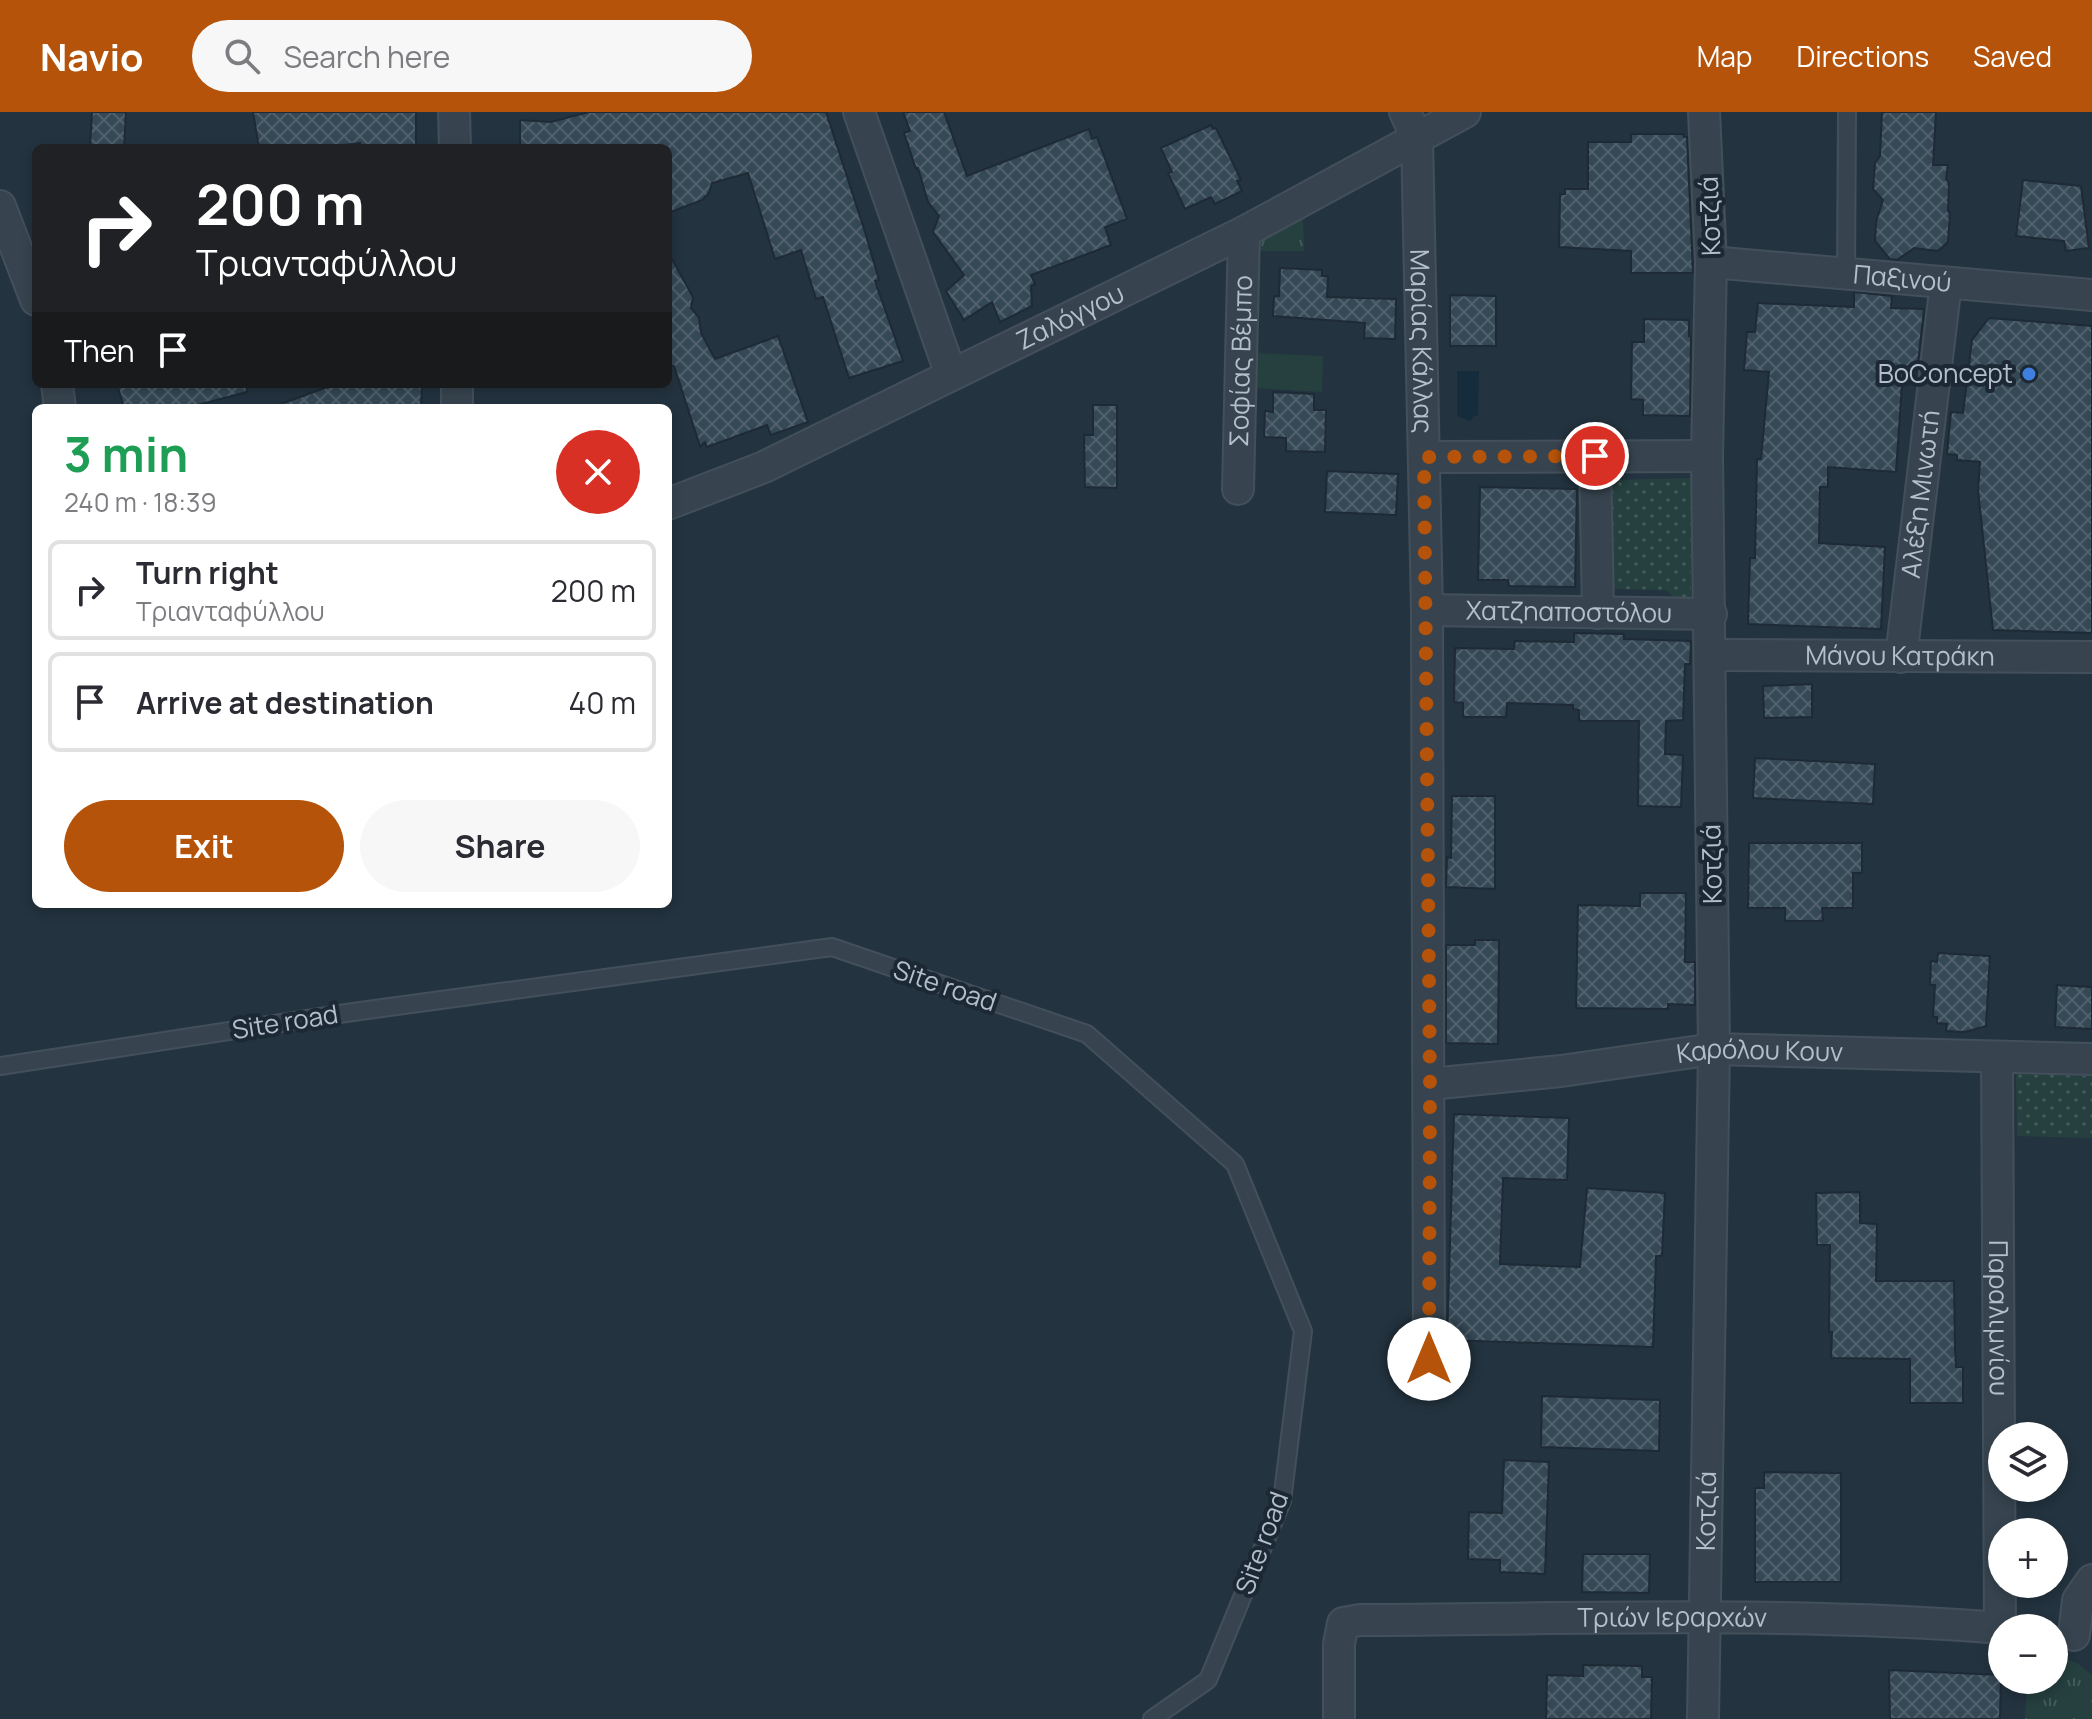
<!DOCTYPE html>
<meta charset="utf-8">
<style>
body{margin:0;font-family:Manrope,sans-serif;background:#f7f7f7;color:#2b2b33;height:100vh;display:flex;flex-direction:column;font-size:30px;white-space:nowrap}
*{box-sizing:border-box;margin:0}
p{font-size:26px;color:#7c7c81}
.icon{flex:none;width:44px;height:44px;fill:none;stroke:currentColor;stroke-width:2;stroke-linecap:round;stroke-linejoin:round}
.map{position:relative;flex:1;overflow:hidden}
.drawer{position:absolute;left:32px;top:292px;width:640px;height:504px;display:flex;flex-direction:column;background:#fff;border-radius:12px;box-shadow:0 4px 12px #0003}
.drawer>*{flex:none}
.top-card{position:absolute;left:32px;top:32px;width:640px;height:244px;border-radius:12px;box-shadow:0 4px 12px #0003;background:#202124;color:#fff;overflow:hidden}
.buttons{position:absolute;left:1988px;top:1310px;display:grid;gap:16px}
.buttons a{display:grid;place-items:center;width:80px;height:80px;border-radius:50%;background:#fff;box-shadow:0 4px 12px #0003;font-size:40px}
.pin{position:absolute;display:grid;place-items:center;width:68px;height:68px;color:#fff;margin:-34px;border:4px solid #fff;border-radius:50%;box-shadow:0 2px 8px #0007}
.me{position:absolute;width:88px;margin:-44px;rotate:0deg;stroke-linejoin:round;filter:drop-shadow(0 0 6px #0008)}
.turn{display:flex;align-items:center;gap:28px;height:168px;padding:0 32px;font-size:36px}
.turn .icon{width:104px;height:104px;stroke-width:2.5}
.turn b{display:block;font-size:56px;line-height:68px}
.then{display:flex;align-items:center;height:76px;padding:0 32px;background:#0003;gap:16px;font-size:30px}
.round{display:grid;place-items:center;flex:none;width:84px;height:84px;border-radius:42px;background:#f7f7f7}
.summary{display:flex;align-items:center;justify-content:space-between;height:136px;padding:0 32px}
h1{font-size:48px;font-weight:700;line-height:60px;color:#1e9e55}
.action{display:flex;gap:16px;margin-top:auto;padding:16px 32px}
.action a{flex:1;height:92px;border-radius:48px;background:#b45309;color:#fff;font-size:32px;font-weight:700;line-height:92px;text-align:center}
.action a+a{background:#f7f7f7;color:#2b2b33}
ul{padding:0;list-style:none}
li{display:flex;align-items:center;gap:24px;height:100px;margin:0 16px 12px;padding:0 16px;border:4px solid #e1e1e2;border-radius:12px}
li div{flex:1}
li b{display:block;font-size:30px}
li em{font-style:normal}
header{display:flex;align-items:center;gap:48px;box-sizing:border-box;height:112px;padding:0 40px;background:#b45309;color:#fff}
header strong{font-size:38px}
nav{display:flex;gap:44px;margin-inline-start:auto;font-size:28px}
.search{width:560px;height:72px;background:#f7f7f7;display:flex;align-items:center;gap:20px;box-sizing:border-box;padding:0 28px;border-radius:44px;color:#7c7c81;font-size:30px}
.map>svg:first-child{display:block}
</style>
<header>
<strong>Navio</strong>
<div class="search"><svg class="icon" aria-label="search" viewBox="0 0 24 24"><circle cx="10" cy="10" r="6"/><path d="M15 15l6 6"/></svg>Search here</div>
<nav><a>Map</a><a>Directions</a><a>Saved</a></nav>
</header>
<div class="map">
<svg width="2092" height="1607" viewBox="0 0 2092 1607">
<defs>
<pattern id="grass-tufts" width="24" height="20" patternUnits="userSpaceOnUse" patternTransform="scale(2)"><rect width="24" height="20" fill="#25403f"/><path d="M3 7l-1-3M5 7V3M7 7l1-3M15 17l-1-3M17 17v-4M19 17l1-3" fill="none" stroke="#425a59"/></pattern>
<pattern id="park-dots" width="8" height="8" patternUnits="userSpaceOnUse" patternTransform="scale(2)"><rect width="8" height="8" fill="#25403f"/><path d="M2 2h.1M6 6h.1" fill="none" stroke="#425a59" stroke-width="1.8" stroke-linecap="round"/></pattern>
<pattern id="building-cross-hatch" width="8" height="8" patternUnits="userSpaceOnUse" patternTransform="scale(2)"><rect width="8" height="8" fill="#354855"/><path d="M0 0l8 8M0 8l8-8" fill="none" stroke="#50616c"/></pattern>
</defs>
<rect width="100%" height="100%" fill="#23333f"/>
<g fill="url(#grass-tufts)">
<polygon points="1303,107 1304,139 1257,139 1258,129"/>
<polygon points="2054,1544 2077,1551 2092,1563 2092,1607 2025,1607 2027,1568 2054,1568"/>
</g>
<g fill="url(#park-dots)">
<path d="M 1691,366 L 1691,484 C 1680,489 1675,487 1666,478 L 1613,477 L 1613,368 Z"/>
<polygon points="2016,962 2092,964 2092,1026 2017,1024"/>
</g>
<polygon fill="#25403f" points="1256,241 1323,244 1322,280 1254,276"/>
<polygon fill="#152c3d" points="1457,259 1479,259 1478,304 1474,304 1470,309 1457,304"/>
<g fill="url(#building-cross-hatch)" stroke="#1e2b36" stroke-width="2">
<polygon points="92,0 126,0 124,36 90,36"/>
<polygon points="253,0 416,0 416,36 360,36 360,31 323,36 259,36"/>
<polygon points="589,0 826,0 865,120 879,168 875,169 903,249 849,266 823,185 816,187 801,138 775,147 748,61 712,71 709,81 702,88 668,101 668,36 520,36 520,8 551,10"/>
<polygon points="903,0 944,0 967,64 1089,17 1092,27 1097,25 1127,107 1105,115 1111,133 1031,163 1035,172 1031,174 1032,194 1000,210 992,190 964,208 946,179 964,163 933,120 939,104 928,90 918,56 916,57 904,21 910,19"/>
<polygon points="1882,0 1936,0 1933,53 1948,53 1946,67 1949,71 1948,99 1950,101 1948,130 1938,139 1914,136 1897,148 1890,147 1875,129 1876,110 1883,88 1873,77 1875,51 1880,44"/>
<polygon points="1211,13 1213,17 1216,16 1241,68 1237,69 1242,79 1215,92 1211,85 1185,97 1168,61 1172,60 1161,36"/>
<polygon points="1631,22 1683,22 1684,25 1687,25 1693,161 1631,161 1631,139 1559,135 1560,82 1565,82 1565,77 1588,77 1588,30 1631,30"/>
<polygon points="2023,68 2081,74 2089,136 2066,139 2064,129 2016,124"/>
<polygon points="668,140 693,185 691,196 699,206 701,221 715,247 778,224 808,310 771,323 767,313 707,335 705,330 700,334 674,254 668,254"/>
<polygon points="1280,156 1322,158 1322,164 1328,164 1327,185 1396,187 1395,227 1364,226 1365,211 1273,204 1274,184 1279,184"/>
<polygon points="1854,180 1892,184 1891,196 1924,197 1916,269 1910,269 1909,273 1902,273 1896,360 1828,355 1828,375 1820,375 1819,431 1885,435 1881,517 1748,512 1750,446 1755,446 1757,347 1761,347 1769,260 1744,258 1747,220 1755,220 1758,191 1854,195"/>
<polygon points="1450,183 1496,184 1496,234 1450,234"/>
<polygon points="1989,206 2092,214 2092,521 1993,518 1978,378 1980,350 1957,348 1957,343 1947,342 1951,300 1963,301 1972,228"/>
<polygon points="1644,207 1689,208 1689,224 1691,224 1690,304 1643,303 1643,288 1631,287 1632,230 1644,230"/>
<polygon points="117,272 246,272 247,280 186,296 124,296"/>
<polygon points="336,272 422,272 421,296 278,296 278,293"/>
<polygon points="1273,280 1314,282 1314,298 1326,298 1325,340 1286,339 1286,326 1264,325 1265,299 1273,300"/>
<polygon points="1093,293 1117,293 1117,376 1085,375 1084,323 1093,323"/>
<polygon points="1327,359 1398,362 1396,403 1325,400"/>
<polygon points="1480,375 1577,377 1575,475 1509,474 1508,468 1478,468"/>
<polygon points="1574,521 1624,522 1624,527 1691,529 1690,552 1685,552 1683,608 1666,609 1665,642 1683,643 1681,695 1638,694 1639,609 1579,609 1579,598 1573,597 1573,593 1507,591 1506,605 1463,605 1463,591 1454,590 1455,536 1514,537 1515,529 1574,530"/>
<polygon points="1812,572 1812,605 1764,606 1763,574"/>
<polygon points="1755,646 1875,652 1873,692 1753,686"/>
<polygon points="1452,684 1495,684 1495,777 1446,775 1447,745 1451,746"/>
<polygon points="1749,731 1862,731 1862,761 1853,761 1853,796 1822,796 1823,809 1785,809 1785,796 1748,796"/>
<polygon points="1640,781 1686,781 1685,850 1695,850 1695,893 1668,892 1668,897 1576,896 1578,793 1640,794"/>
<polygon points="1475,828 1499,828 1498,932 1446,931 1446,833 1475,833"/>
<polygon points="1938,841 1990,844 1986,914 1965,920 1946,919 1947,912 1937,911 1937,905 1933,905 1935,873 1930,873 1931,849 1937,850"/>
<polygon points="2057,873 2092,875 2092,917 2055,915"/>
<polygon points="1454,1002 1569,1006 1567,1068 1503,1066 1500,1152 1580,1155 1587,1076 1665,1081 1662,1144 1656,1144 1653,1235 1447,1228"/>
<polygon points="1860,1080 1860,1111 1877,1112 1876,1169 1954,1169 1955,1237 1956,1255 1963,1255 1963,1291 1910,1291 1910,1247 1831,1246 1832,1220 1829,1220 1830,1133 1817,1133 1816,1081"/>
<polygon points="1542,1284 1660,1288 1659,1339 1541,1335"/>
<polygon points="1504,1348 1549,1350 1545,1462 1500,1460 1500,1448 1468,1447 1469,1400 1502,1401"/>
<polygon points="1764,1360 1841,1361 1841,1470 1755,1470 1755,1376 1764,1376"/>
<polygon points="1583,1442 1650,1442 1649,1481 1582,1480"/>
<polygon points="1583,1553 1642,1554 1642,1565 1652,1565 1651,1607 1546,1607 1547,1563 1583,1564"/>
<polygon points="1889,1558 2001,1563 2000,1607 1890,1607"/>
</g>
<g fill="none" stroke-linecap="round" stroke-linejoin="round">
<g stroke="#43505b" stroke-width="20">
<g id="lane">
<polyline points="1846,163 1847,0"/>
<polyline points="0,954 353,900 832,835 1087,922 1235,1052 1303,1219 1282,1389 1208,1568 1152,1607"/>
</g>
</g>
<g stroke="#43505b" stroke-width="34">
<g id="street">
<polyline points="454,0 455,36"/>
<polyline points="859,0 951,263"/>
<path id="s1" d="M 1405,0 L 1417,26 L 1427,498 L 1429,1247"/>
<polyline points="0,94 36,188"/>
<path id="s2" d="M 1711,150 L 2092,183"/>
<polyline points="57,272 60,296"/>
<polyline points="457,272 457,296"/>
<polyline points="1595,344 1598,501"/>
<polyline points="1424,345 1707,344"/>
<path id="s3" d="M 1238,377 L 1244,120"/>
<path id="s4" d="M 668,392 L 764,355 L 1244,120 L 1465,0"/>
<path id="s5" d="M 1427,498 L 1711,502"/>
<path id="s6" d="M 1710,543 L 2092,545"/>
<path id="s7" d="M 1901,545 L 1946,171"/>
<path id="s8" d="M 1997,946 L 2000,1516"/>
<path id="s9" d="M 1430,972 L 1561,959 L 1714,937 L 2092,947"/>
<polyline points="2074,1523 2078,1488 2092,1468"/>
<path id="s10" d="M 1339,1607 L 1339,1532 L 1343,1511 L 1360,1508 C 1574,1507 1788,1499 2002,1516"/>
<path id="s11" d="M 1703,1607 L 1714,937 L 1707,344 L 1711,150 L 1704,0"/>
</g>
</g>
<use href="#lane" stroke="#37444f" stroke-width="16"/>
<use href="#street" stroke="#37444f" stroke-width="30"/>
</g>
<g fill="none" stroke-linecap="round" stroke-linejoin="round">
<polyline stroke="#b45309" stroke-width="14" stroke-dasharray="0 25.2" points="1429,1247 1430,972 1424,345 1595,344"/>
</g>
<circle fill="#3f7fe0" stroke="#1c2934" stroke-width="3" cx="2029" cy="262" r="8"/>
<g text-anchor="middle" stroke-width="8" stroke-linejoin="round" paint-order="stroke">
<g font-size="26" fill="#b3bfca" stroke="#1c2934">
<text transform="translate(1710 104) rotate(-92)" y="9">Κοτζιά</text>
<text dy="9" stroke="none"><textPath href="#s2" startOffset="192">Παξινού</textPath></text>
<text dy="9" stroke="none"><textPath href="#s4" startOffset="444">Ζαλόγγου</textPath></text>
<text dy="9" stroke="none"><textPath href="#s1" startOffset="232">Μαρίας Κάλλας</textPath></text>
<text dy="9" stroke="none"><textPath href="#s3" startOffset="128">Σοφίας Βέμπο</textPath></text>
<text dy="9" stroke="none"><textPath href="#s7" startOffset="164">Αλέξη Μινωτή</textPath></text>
<text dy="9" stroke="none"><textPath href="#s5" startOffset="142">Χατζηαποστόλου</textPath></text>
<text dy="9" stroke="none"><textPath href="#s6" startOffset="190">Μάνου Κατράκη</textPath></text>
<text transform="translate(1712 752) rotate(-91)" y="9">Κοτζιά</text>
<text transform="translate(945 874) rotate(19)" y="9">Site road</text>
<text transform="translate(285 910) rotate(-9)" y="9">Site road</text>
<text dy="9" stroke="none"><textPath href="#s9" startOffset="332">Καρόλου Κουν</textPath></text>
<text dy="9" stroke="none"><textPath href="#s8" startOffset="260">Παραλιμνίου</textPath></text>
<text dy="9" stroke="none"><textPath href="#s11" startOffset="208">Κοτζιά</textPath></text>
<text transform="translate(1262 1431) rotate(-70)" y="9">Site road</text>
<text dy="9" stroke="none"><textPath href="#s10" startOffset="426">Τριών Ιεραρχών</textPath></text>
</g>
<g font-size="26" fill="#b3bfca" stroke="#1c2934" text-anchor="end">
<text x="2013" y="271">BoConcept</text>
</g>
</g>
</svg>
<div class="buttons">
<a><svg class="icon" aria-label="layers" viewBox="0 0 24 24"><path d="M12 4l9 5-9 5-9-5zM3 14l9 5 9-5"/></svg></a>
<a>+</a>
<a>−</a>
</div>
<div class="pin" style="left:1595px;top:344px;background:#d93025"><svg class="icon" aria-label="arrive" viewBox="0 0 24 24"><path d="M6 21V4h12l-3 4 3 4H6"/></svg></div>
<svg class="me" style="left:1429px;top:1247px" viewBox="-20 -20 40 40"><circle r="19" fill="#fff"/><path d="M0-13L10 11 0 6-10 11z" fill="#b45309"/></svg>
<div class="top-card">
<div class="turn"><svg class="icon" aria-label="right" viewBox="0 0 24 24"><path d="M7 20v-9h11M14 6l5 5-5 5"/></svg><div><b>200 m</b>Τριανταφύλλου</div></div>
<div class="then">Then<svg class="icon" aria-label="arrive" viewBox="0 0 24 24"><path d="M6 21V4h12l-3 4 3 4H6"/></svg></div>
</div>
<section class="drawer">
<div class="summary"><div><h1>3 min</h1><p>240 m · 18:39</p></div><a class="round" style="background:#d93025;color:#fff"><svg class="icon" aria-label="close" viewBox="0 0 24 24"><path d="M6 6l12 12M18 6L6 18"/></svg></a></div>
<ul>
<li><svg class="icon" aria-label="right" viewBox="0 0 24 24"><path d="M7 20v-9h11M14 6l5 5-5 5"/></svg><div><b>Turn right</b><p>Τριανταφύλλου</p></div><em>200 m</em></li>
<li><svg class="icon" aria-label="arrive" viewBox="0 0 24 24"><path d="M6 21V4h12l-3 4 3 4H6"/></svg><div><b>Arrive at destination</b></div><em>40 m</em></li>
</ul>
<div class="action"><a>Exit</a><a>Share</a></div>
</section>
</div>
